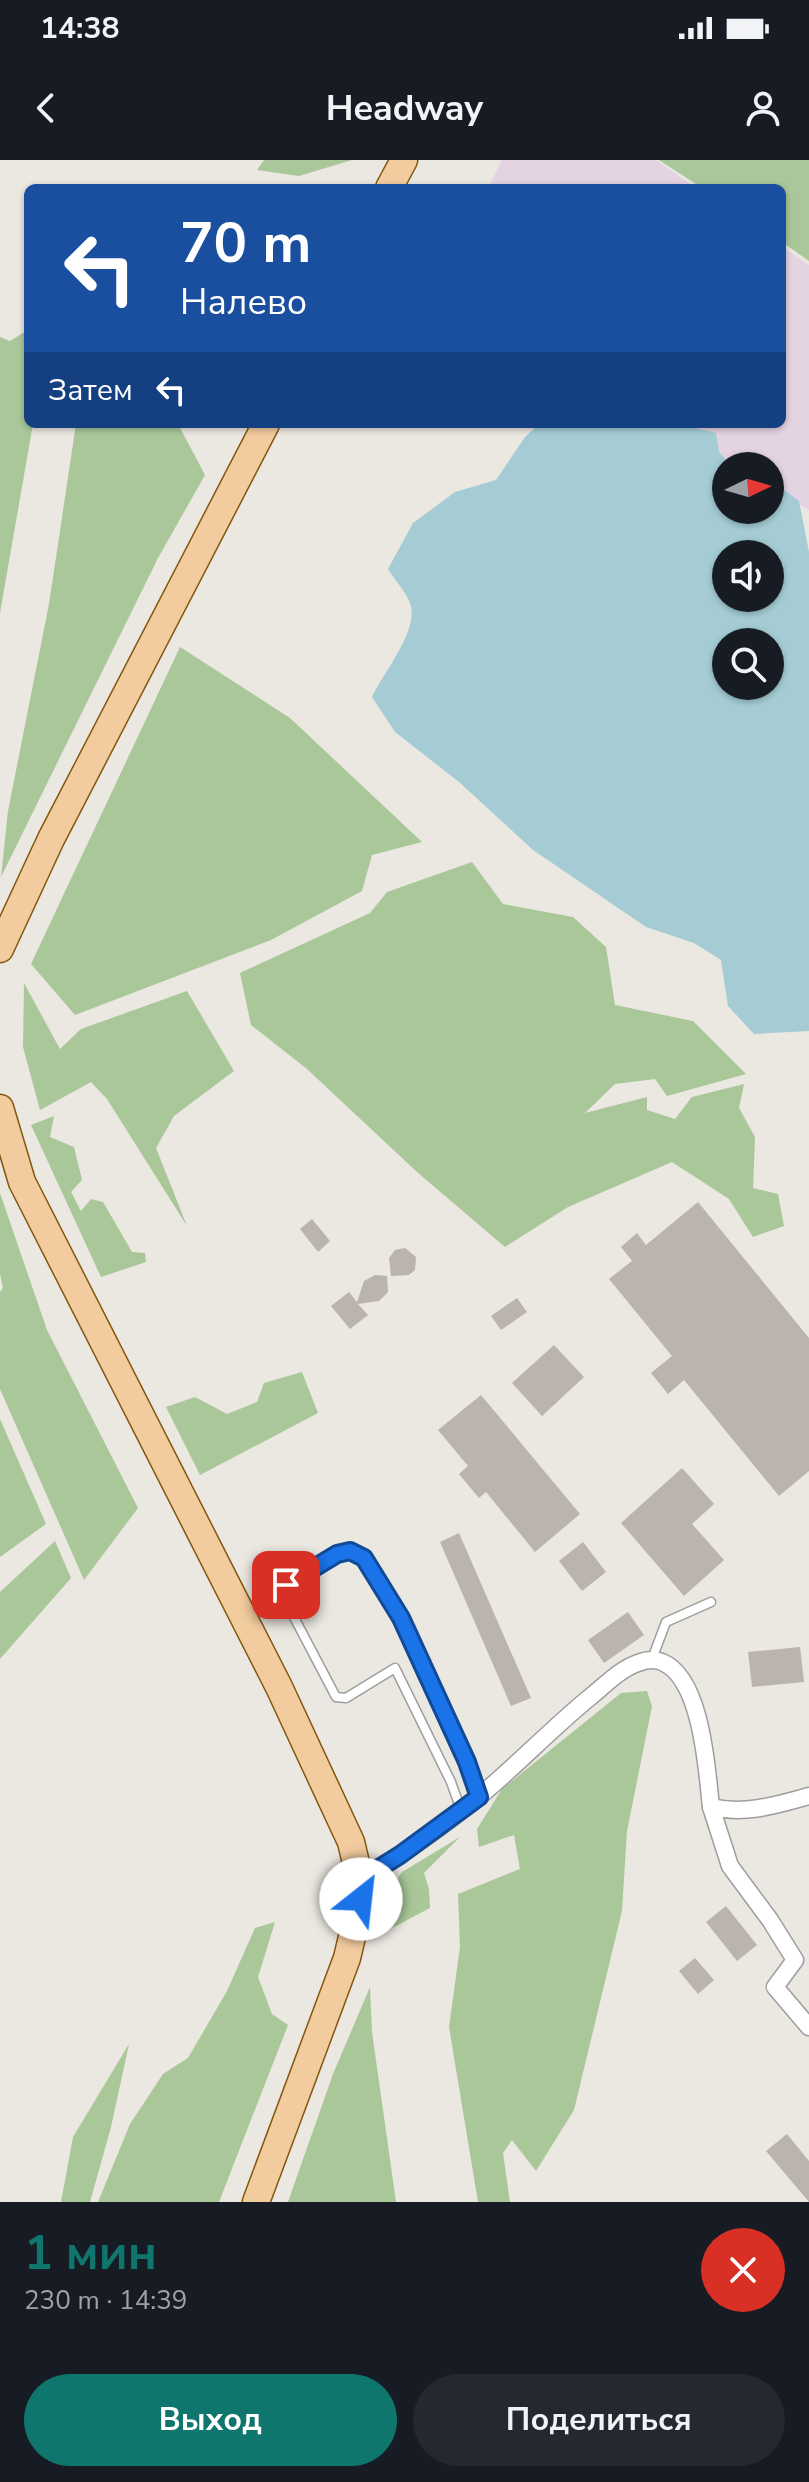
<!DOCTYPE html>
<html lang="ru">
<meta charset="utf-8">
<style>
body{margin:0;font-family:"Nunito Sans",sans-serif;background:#242831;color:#f1f3f6;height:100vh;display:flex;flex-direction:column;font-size:30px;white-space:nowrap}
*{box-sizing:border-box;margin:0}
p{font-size:26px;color:#9ea1a6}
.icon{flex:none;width:44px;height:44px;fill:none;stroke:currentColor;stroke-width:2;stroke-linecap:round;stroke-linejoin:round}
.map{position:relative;height:2042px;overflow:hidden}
.panel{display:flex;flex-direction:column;background:#171b24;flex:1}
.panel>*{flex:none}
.banner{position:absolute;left:24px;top:24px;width:762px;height:244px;border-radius:12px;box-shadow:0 2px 6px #0004;background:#1a4fa0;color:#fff;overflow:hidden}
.needle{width:52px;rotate:85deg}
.tools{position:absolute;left:712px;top:292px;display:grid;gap:16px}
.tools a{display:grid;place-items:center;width:72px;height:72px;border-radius:50%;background:#171b24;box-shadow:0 2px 6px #0004;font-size:40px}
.pin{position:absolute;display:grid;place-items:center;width:68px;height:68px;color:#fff;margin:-34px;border-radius:16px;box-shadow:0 4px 12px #0006}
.me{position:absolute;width:88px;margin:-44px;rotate:29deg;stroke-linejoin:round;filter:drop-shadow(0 0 6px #0008)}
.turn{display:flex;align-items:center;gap:28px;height:168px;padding:0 24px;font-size:36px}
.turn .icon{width:104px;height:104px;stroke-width:2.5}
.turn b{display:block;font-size:56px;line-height:68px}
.then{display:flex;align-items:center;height:76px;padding:0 24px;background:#0003;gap:16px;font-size:30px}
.round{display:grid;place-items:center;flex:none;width:84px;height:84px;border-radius:42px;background:#242831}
.headline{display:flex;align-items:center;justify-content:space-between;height:136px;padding:0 24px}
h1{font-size:48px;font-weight:700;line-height:60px;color:#0f766e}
.primary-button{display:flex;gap:16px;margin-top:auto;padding:16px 24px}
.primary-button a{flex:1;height:92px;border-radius:48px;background:#0f766e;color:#fff;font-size:32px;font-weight:700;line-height:92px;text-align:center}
.primary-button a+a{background:#242831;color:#f1f3f6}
.status{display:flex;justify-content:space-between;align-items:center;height:56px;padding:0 40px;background:#171b24;direction:ltr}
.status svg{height:22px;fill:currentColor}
header{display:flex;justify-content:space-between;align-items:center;height:104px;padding:0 24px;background:#171b24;font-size:36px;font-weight:700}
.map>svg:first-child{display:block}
</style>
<div class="status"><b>14:38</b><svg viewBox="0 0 49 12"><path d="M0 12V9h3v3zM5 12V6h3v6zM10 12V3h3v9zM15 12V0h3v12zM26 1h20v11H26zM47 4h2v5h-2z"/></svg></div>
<header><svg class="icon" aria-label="back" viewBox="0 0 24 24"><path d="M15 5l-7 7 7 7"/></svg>Headway<svg class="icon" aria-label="person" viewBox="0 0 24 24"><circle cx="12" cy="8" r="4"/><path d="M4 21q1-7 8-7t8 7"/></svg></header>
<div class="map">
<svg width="809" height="2042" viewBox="0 0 809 2042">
<rect width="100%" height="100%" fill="#ebe7e1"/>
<g fill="#e4d3e1">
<polygon points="502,0 656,0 696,28 488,28"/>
<polygon points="782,87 809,105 809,350 770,328 770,306 732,306 659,264 782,264"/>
</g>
<g fill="#a9c799">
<polygon points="264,0 352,0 299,16 257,10"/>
<polygon points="659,0 809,0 809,101 782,82 782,28 702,28"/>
<polygon points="28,170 28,264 33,264 0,453 0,177 10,181"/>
<polygon points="76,264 178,264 205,315 158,398 1,717 8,651 49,444"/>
<polygon points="180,487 290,558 422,682 372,695 362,731 271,780 75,855 31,804"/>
<polygon points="472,702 503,744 573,757 606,787 615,845 693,861 746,914 667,936 655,919 615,924 585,953 647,937 647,950 675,959 692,937 744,924 739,948 755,977 753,1028 778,1034 784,1066 753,1077 729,1039 672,1002 568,1047 505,1087 417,1012 307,909 251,865 240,813 370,753 387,732"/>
<polygon points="24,823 60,889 81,869 187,831 234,911 174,956 156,988 187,1066 107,939 91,922 40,950 23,887"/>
<polygon points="54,956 50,977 74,987 82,1020 71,1032 81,1051 91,1039 103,1042 132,1092 145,1093 146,1102 101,1117 31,965"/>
<polygon points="0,1033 47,1170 138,1348 84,1420 0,1229 0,1132 3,1128 0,1114"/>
<polygon points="302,1212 318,1253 200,1315 166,1247 195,1237 227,1254 257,1242 264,1223"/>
<polygon points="0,1259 46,1364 0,1397"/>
<polygon points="55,1381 71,1418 0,1499 0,1432"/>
<polygon points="647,1531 652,1546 627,1671 622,1751 574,1950 536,2011 512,1980 503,1993 510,2042 478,2042 449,1867 460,1787 458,1734 520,1709 514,1675 479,1687 477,1669 502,1629 621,1533"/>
<polygon points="460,1677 424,1713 429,1729 430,1748 392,1768 380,1742 402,1712"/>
<polygon points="275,1762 258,1817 272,1854 288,1865 219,2042 98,2042 130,1964 163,1914 188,1898 227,1831 255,1768"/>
<polygon points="370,1827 372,1872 396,2042 288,2042 333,1914"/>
<polygon points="129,1884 111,1967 90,2042 61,2042 73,1977"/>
</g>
<path fill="#a5ccd5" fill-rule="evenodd" d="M 539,264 L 679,264 L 716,273 L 719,292 L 732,306 L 726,306 L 726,350 L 770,350 L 770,319 L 799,341 L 809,392 L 809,871 L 754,874 L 728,846 L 721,800 L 694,783 L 646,767 L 533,690 L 459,622 L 395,572 L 372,537 C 383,513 417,473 411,446 C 408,434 394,419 388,409 L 413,363 L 455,332 L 496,320 L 525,277 ZM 726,394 L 770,394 L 770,438 L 726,438 ZM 726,482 L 770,482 L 770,526 L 726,526 Z"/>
<g fill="#bbb3ae">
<polygon points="698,1042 809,1178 809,1311 779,1336 684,1220 668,1234 651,1213 672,1196 609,1119 632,1101 621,1087 637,1073 646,1085"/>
<polygon points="312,1059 330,1081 318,1092 300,1069"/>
<polygon points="405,1088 416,1097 415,1110 409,1115 391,1116 389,1098 395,1090"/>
<polygon points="375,1115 387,1116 388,1132 379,1141 358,1144 368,1155 350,1169 331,1146 349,1132 357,1142 364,1121"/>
<polygon points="517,1138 527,1152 501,1170 491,1156"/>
<polygon points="554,1185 584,1217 542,1256 512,1223"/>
<polygon points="481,1235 580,1354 535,1392 486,1332 479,1338 459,1314 468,1306 438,1270"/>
<polygon points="682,1308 714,1344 692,1364 724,1400 684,1436 621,1363"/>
<polygon points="459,1373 531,1538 511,1546 440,1382"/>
<polygon points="583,1382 606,1412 582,1431 559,1401"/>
<polygon points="628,1452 644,1475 604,1503 588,1480"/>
<polygon points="800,1487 804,1522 752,1527 748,1492"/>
<polygon points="726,1746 757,1785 737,1801 706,1762"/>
<polygon points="695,1798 714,1820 698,1834 679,1811"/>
<polygon points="787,1974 809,2001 809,2042 766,1991"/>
</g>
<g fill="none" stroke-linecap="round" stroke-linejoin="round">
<g stroke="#9e9e9e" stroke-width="11">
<g id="service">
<polyline points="652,1499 666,1462 711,1442"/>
<polyline points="461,1650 451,1622 395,1508 346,1538 336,1537 286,1442 286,1425 337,1394 350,1391 364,1398 401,1458 467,1602 479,1637"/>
</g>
</g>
<g stroke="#9e9e9e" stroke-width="19">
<g id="minor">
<polyline points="711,1647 730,1706 770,1760 795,1800 775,1827 809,1867"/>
<path d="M 360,1720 C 395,1699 429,1676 461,1651 C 506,1617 545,1574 589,1538 C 604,1526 620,1509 638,1503 C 646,1500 655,1499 662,1502 C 702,1518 707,1611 711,1647 C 746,1655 776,1645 809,1636"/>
</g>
</g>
<g stroke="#83570e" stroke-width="29">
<g id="primary">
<polyline points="389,28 404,0"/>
<polyline points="0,789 51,679 266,264"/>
<polyline points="0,948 22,1022 279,1527 351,1682 360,1720 361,1739 347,1798 256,2042"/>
</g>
</g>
<use href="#service" stroke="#fff" stroke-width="8"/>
<use href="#minor" stroke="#fff" stroke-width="16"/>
<use href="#primary" stroke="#f2cb9f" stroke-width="26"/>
</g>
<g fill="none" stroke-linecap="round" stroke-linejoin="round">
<g stroke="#114b97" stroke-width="20">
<polyline id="route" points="286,1425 337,1394 350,1391 364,1398 401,1458 467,1602 479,1637 400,1695 360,1720 361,1739"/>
</g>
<use href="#route" stroke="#1a73e8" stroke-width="14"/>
</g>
</svg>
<div class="tools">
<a><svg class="needle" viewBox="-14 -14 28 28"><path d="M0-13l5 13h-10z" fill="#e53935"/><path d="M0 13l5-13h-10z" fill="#9ea1a6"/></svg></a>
<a><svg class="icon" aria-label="sound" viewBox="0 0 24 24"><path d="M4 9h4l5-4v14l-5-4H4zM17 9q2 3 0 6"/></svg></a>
<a><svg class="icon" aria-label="search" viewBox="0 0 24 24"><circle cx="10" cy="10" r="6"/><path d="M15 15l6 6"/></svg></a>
</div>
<div class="pin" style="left:286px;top:1425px;background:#d93025"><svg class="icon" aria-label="arrive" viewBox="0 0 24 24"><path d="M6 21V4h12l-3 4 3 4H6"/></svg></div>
<svg class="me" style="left:361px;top:1739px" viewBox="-20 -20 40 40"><circle r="19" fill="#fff"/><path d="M0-13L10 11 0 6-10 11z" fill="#1a73e8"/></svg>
<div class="banner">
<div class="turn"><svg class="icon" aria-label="left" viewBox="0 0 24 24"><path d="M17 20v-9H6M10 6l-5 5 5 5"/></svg><div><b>70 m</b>Налево</div></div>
<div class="then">Затем<svg class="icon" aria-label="left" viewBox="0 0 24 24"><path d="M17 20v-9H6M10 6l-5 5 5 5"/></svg></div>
</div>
</div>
<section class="panel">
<div class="headline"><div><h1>1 мин</h1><p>230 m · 14:39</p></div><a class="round" style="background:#d93025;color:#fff"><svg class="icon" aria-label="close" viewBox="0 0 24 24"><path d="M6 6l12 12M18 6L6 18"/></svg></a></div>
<div class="primary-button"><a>Выход</a><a>Поделиться</a></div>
</section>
